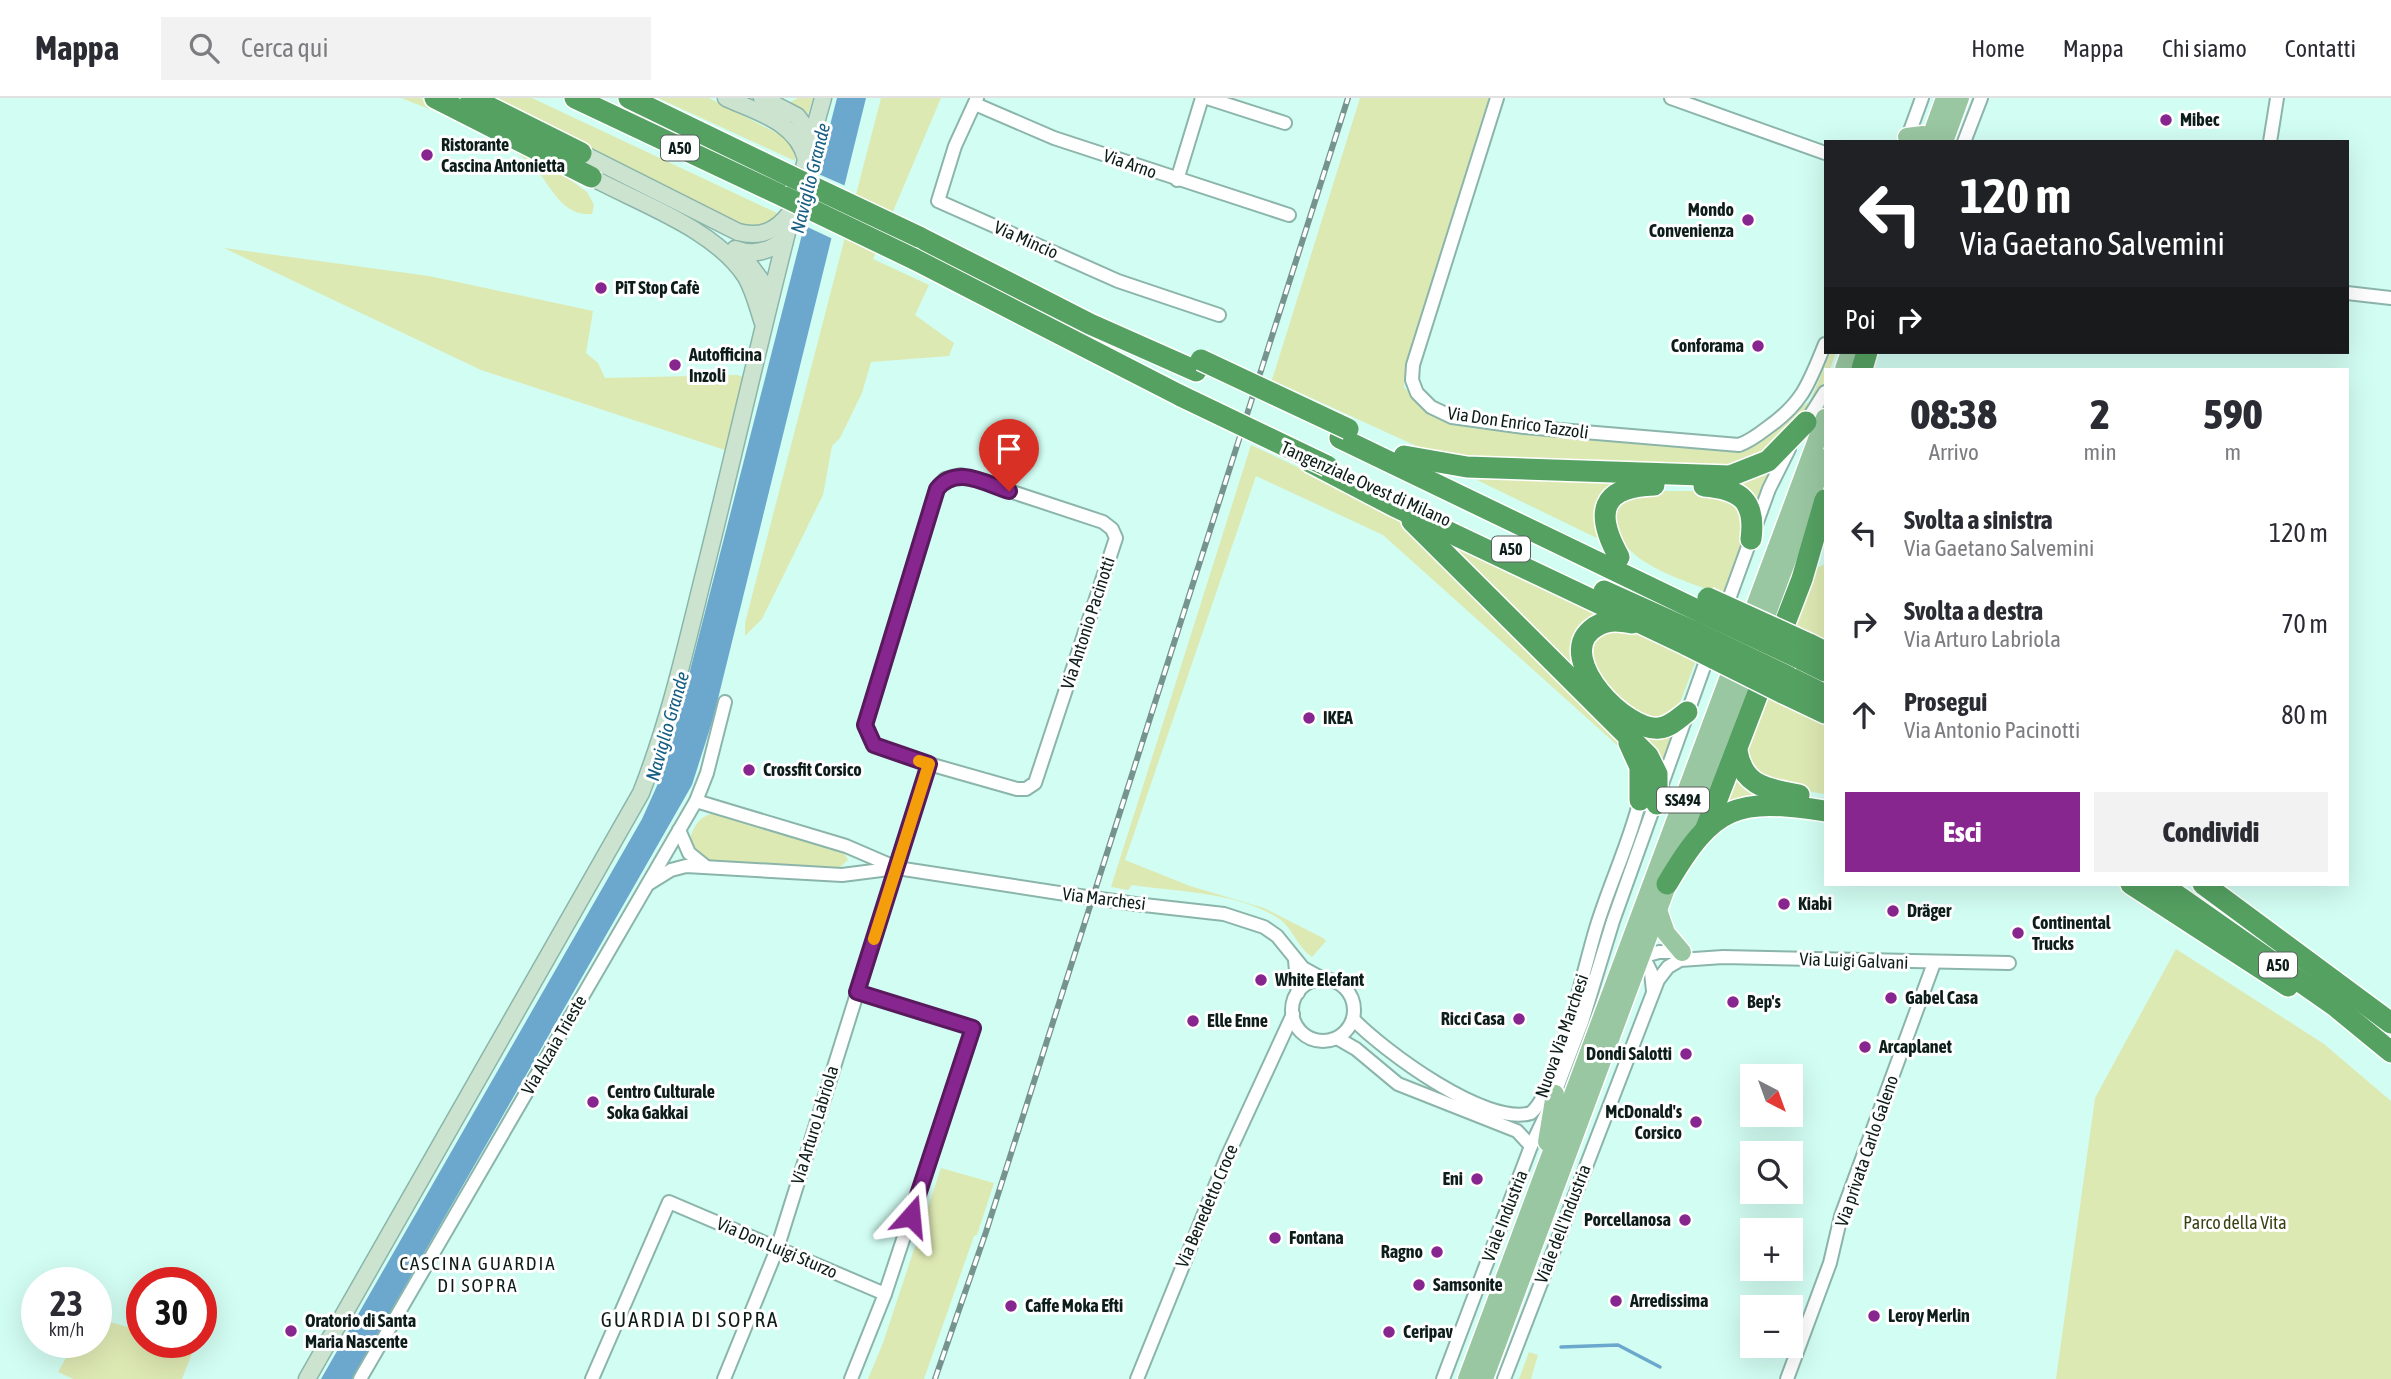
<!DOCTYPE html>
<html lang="it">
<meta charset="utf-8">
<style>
body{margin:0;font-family:"Asap Condensed",sans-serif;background:#f2f2f3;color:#2b2b33;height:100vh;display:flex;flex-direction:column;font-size:26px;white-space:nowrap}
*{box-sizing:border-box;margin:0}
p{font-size:23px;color:#7c7c81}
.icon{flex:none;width:38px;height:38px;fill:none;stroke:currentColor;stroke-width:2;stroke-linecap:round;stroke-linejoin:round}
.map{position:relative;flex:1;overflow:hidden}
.panel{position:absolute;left:1824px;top:270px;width:525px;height:518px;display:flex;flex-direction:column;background:#fff;border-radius:0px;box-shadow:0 7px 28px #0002}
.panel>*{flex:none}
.banner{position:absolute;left:1824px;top:42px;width:525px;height:214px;border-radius:0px;box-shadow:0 7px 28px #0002;background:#202124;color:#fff;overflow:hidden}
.needle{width:46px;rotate:139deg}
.tools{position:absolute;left:1740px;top:966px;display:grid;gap:14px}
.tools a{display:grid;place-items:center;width:63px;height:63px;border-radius:0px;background:#fff;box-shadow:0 7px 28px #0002;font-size:35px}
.speed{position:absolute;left:21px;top:1169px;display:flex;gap:14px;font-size:35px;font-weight:700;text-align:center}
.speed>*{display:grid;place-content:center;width:91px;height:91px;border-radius:50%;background:#fff;box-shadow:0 7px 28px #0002;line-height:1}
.speed small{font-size:18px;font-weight:400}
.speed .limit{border:10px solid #d22;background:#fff;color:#111}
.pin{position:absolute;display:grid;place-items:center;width:60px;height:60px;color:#fff;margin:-72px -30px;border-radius:50% 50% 50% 0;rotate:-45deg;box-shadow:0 0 7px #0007}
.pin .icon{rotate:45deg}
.me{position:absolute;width:77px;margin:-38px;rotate:18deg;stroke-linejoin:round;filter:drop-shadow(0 0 5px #0008)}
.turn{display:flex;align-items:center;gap:24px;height:147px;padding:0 21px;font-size:32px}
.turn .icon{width:91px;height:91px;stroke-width:2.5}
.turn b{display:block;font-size:49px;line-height:60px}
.then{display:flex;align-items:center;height:66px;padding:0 21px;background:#0003;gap:14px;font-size:26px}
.eta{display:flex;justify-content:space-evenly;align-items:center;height:119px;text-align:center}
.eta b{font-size:42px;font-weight:800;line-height:49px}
.cta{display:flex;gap:14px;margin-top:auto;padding:14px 21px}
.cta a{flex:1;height:80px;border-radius:0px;background:#88268f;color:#fff;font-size:28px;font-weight:800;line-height:80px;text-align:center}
.cta a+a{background:#f2f2f3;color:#2b2b33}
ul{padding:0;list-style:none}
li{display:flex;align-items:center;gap:21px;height:91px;padding:0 21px}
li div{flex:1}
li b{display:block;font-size:26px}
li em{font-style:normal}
header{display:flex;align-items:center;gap:42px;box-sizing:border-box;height:98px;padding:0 35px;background:#fff;border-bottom:2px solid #e1e1e2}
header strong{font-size:33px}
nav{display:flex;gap:38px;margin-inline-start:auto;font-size:24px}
.search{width:490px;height:63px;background:#f2f2f3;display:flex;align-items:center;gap:18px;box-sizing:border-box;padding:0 24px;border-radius:0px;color:#7c7c81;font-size:26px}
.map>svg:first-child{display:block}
</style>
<header>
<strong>Mappa</strong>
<div class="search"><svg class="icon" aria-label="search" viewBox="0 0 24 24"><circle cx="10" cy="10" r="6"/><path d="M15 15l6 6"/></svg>Cerca qui</div>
<nav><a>Home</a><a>Mappa</a><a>Chi siamo</a><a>Contatti</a></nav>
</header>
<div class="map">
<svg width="2391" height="1281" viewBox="0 0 2391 1281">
<rect width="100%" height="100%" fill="#d2fdf2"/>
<g fill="#dde9b3">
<path d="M 401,0 L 420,0 L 429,4 L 543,62 L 587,94 L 594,107 L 592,116 C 560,119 550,84 532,67 C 501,39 440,15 401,0 Z"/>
<polygon points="479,0 532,0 781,117 775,124 746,131"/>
<polygon points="658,0 709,0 788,41 795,54 795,63"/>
<polygon points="798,0 813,0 807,19 786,6"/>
<polygon points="881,0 941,0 873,161 929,187 915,217 954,245 949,258 871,264 862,295 840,340 832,348 823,397 762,521 745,538 745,525"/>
<path d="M 1360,0 L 1489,0 L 1406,264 L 1404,289 C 1423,313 1442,322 1471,330 L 1746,351 L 1810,303 L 1831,254 L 1836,254 L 1830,271 L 1825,271 L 1823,288 L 1794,333 L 1744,370 L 1673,371 L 1436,357 L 1272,282 Z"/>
<polygon points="224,150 429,178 593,213 586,255 598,265 605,280 737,277 747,280 725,352 481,272"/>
<path d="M 1251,347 L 1374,406 L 1424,440 L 1629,654 L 1627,656 L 1383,437 L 1256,378 L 1125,762 L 1190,788 L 1264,810 L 1323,840 L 1326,843 L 1312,859 C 1298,850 1294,833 1281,822 C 1241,794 1179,794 1132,787 L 1128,792 L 1111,789 Z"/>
<polygon points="1772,370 1757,405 1738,389 1650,385 1625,388 1601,442 1477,382 1490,379"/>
<path d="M 1657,393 L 1712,393 L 1737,399 L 1746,439 L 1722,497 C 1688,483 1623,467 1616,427 C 1612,401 1639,399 1657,393 Z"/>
<polygon points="1449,444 1608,516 1579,545 1623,621 1675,630 1661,667 1450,450"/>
<polygon points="1825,466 1825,547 1790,530 1813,472"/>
<path d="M 1636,531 L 1696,562 L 1678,610 L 1674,615 L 1648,623 L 1599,585 L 1590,555 C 1600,532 1613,531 1636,531 Z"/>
<polygon points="1763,594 1825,622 1825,696 1767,687 1742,655"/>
<polygon points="1735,675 1767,696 1721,706"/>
<path d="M 719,714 L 843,752 L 848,762 L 839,770 L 711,765 L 702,762 L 690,742 C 693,726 702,716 719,714 Z"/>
<polygon points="2176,851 2324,946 2391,1003 2391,1281 2056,1281 2095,1000"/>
<polygon points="941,1070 994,1085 977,1137 974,1138 924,1281 868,1281 883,1245"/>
<polygon points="96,1220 142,1233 142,1244 182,1244 195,1248 182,1281 73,1281 58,1274 75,1244 96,1244"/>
<polygon points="1529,1254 1538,1257 1531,1281 1519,1281"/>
</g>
<polygon fill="#6ca8cd" points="837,0 866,0 713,621 692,687 352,1281 321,1281 642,721 665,670"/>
<polygon fill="#d2fdf2" points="814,74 848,89 835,142 801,126"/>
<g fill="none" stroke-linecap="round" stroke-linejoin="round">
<polyline stroke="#6ca8cd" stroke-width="3.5" points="1561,1249 1618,1247 1660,1269"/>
<g stroke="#8bb5aa" stroke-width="16">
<g id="street">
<polyline points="977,0 955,48 938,103 1118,183 1219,217"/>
<polyline points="1207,0 1285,25"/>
<path d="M 1497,0 L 1413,267 L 1412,282 L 1417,295 L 1431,309 L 1452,319 L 1524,329 L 1739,347 C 1750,343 1758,337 1767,330 C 1803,305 1809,285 1825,246"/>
<polyline points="1671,0 1825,55"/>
<polyline points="975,6 1054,40 1289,117"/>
<polyline points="1906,44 1922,0"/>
<polyline points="1964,44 1981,0"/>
<polyline points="2270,44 2277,0"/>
<polyline points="1177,82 1202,0"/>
<polyline points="2347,195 2391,200"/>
<polyline points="1803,329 1825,294"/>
<polygon points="961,377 1103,424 1112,431 1116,440 1035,685 1026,691 1017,691 929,666 874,647 865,627 937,391 945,381"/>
<polyline points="1725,512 1769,391 1789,351"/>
<polyline points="696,703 846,748 897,770 1059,795"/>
<polyline points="679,732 689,755 705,768"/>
<polyline points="650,785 671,772 686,768 842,777 897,770"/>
<polyline points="1135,806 1224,816 1264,829 1277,838 1303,870 1323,881"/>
<polyline points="1643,858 1651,874 1653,893"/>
<polyline points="1637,860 1659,854 1684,854"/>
<polyline points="1295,862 1298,895"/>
<circle cx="1323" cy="912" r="31"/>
<path d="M 1353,921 C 1383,952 1486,1029 1531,1015 C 1559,991 1585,863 1598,824 C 1611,783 1630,743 1640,702"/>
<polyline points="1337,940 1356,951 1398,986 1517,1033 1531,1048"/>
<polyline points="360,1281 696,703 707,675 725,604"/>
<polyline points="592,1281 669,1104 885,1196"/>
<polyline points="724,1281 777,1151 929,666"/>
<polyline points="851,1281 885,1196 973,930 857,894"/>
<polyline points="1137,1281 1227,1059 1293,916"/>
<polyline points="1443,1281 1531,1048 1551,1006 1582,924 1613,823 1710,552"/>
<polyline points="1504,1281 1658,882 1668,869 1680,862 1723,859 2009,865"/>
<polyline points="1787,1281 1830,1165 1841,1118 1934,865"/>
</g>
</g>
<g stroke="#8bb5aa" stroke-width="19">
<g id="secondary">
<path d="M 726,0 C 757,14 797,24 806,61"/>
<polyline points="762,0 797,18 812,38"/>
<path d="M 581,55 L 738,134 C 760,140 776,133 789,116"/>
<path d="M 591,79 C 641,106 715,131 746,179 C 754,193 758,210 763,225"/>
<path d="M 735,151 C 754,158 770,154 785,140"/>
<polyline points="743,158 771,196"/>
<path d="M 307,1281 L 641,695 C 671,619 688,539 708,460 C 746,306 780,152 823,0"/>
</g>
</g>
<g stroke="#fff" stroke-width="21">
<g id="primary">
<polyline points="1907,39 1923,37 1940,44"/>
<polyline points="1929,44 1945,0"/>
<polyline points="1944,44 1960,0"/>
<polyline points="1844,271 1850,254"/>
<polyline points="1747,530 1825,320"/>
<polyline points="1759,537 1825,360"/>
<polyline points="1658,812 1666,835 1682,854"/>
<polyline points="1547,1044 1555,996"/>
<polyline points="1467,1281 1736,560"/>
<polyline points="1484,1281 1750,564"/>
</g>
</g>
<g stroke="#fff" stroke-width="24">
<g id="highway">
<polyline points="435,0 591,79"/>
<polyline points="471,0 581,55"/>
<polyline points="575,0 785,99"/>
<polyline points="629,0 790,78"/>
<polyline points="919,139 1090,226 1196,273"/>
<polyline points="914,161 1181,298"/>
<polyline points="1862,271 1867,254"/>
<polyline points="1340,340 1703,515"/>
<polyline points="1404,358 1467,369 1730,378 1768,363 1806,324"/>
<polyline points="1310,364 1394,408 1687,547"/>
<path d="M 1704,388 C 1741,391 1756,403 1751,441"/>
<polyline points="1412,423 1648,658 1657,676 1657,706"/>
<path d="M 1619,459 C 1594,414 1601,389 1654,387"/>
<polyline points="1604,493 1695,534"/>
<path d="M 1632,525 C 1617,522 1604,521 1591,532 C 1556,562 1626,634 1659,630 C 1670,629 1678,621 1687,614"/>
<polyline points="1809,546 1825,554"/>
<polyline points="1801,561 1825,573"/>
<polyline points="1789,579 1825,597"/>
<polyline points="1783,595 1825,615"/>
<polyline points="1629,645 1640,669 1640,702"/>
<path d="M 1737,653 C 1743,689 1768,691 1799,697"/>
<polyline points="1706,730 1802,481 1825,402"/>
<path d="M 1667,786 C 1713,707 1737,699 1825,713"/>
<polyline points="2131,786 2288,888"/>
<polyline points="2161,786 2335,908 2391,954"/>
<polyline points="2203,786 2391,925"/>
</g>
</g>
<use href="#street" stroke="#fff" stroke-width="12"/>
<use href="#secondary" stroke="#cce3d0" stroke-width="16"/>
<use href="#primary" stroke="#99c7a1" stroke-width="18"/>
<use href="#highway" stroke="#55a162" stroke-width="21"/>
<g stroke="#76948d" stroke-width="6">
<polyline id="rail" points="935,1281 986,1134 1348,0"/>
</g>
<use href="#rail" stroke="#fff" stroke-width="3.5" stroke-dasharray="10" stroke-linecap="butt"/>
<g stroke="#8bb5aa" stroke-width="16" stroke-linecap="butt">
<polyline id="street-bridge" points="1059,795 1135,806"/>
</g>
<g stroke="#fff" stroke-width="24" stroke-linecap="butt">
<g id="highway-bridge">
<polyline points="790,78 919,139"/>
<polyline points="785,99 914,161"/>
<polyline points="1201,262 1348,331"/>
<polyline points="1181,298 1327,368"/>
<polyline points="1708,500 1809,546"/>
<polyline points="1703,515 1801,561"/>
<polyline points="1695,534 1789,579"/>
<polyline points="1687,547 1783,595"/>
</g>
</g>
<use href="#street-bridge" stroke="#fff" stroke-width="12"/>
<use href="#highway-bridge" stroke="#55a162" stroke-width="21"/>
</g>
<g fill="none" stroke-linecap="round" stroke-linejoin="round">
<g stroke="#58195d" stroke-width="18">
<path id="route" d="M 911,1118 L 973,930 L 857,894 L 929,666 L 874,647 L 865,627 L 937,391 C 956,367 984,385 1009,393"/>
</g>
<use href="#route" stroke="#88268f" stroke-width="12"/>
<polyline stroke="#f59e0b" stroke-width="12" points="874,841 929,666 919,663"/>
</g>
<g fill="#88268f" stroke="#fff" stroke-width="2.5">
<circle cx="2166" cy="22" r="7"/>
<circle cx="427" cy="57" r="7"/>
<circle cx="1748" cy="122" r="7"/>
<circle cx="601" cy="190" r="7"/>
<circle cx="1758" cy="248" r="7"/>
<circle cx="675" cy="267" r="7"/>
<circle cx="1309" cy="620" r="7"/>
<circle cx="749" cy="672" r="7"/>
<circle cx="1784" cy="806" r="7"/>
<circle cx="1893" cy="813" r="7"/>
<circle cx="2018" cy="835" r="7"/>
<circle cx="1261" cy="882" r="7"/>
<circle cx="1891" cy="900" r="7"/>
<circle cx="1733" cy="904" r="7"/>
<circle cx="1519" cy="921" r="7"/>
<circle cx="1193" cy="923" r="7"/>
<circle cx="1865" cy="949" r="7"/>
<circle cx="1686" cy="956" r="7"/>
<circle cx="593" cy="1004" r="7"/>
<circle cx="1696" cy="1024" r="7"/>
<circle cx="1477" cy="1081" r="7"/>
<circle cx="1685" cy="1122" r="7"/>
<circle cx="1275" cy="1140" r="7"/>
<circle cx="1437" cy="1154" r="7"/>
<circle cx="1419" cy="1187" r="7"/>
<circle cx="1616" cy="1203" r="7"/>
<circle cx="1011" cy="1208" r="7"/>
<circle cx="1874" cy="1218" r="7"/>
<circle cx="291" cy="1233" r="7"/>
<circle cx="1389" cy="1234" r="7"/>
</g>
<g text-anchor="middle" stroke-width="6" stroke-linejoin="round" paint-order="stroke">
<g fill="#fff" stroke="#56615e" stroke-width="2">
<rect x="661" y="37.5" width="38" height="25" rx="5"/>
<rect x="1492" y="438.5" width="38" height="25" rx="5"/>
<rect x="1657" y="689.5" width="52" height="25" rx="5"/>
<rect x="2259" y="854.5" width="38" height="25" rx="5"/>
</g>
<g font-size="16" font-weight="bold" fill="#0d1d19">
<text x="680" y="56">A50</text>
<text x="1511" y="457">A50</text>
<text x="1683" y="708">SS494</text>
<text x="2278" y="873">A50</text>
</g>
<g font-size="18" font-weight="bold" fill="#0d1d19" stroke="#fff" text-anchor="start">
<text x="2180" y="28">Mibec</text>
<text x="441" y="53">Ristorante<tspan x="441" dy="21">Cascina Antonietta</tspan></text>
<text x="1734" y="118" text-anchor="end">Mondo<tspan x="1734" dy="21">Convenienza</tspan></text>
<text x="615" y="196">PiT Stop Cafè</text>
<text x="1744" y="254" text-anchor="end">Conforama</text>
<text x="689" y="263">Autofficina<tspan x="689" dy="21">Inzoli</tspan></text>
<text x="1323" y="626">IKEA</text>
<text x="763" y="678">Crossfit Corsico</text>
<text x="1798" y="812">Kiabi</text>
<text x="1907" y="819">Dräger</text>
<text x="2032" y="831">Continental<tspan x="2032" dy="21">Trucks</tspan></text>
<text x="1275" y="888">White Elefant</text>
<text x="1905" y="906">Gabel Casa</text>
<text x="1747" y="910">Bep's</text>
<text x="1505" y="927" text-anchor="end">Ricci Casa</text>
<text x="1207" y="929">Elle Enne</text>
<text x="1879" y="955">Arcaplanet</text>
<text x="1672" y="962" text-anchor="end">Dondi Salotti</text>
<text x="607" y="1000">Centro Culturale<tspan x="607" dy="21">Soka Gakkai</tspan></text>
<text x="1682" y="1020" text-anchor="end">McDonald's<tspan x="1682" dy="21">Corsico</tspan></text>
<text x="1463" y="1087" text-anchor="end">Eni</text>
<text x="1671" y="1128" text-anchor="end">Porcellanosa</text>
<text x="1289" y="1146">Fontana</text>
<text x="1423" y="1160" text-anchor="end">Ragno</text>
<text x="1433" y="1193">Samsonite</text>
<text x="1630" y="1209">Arredissima</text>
<text x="1025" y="1214">Caffe Moka Efti</text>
<text x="1888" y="1224">Leroy Merlin</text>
<text x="305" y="1229">Oratorio di Santa<tspan x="305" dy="21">Maria Nascente</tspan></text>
<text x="1403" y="1240">Ceripav</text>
</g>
<g font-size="18" fill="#0d1d19" stroke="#fff">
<text transform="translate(1130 66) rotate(19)" y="6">Via Arno</text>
<text transform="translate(1026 142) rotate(24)" y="6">Via Mincio</text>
<text transform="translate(1518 325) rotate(8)" y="6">Via Don Enrico Tazzoli</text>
<text transform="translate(1366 386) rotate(24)" y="6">Tangenziale Ovest di Milano</text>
<text transform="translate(1088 525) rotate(-72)" y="6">Via Antonio Pacinotti</text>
<text transform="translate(1104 801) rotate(7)" y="6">Via Marchesi</text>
<text transform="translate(1854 863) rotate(2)" y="6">Via Luigi Galvani</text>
<text transform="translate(1562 938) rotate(-71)" y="6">Nuova Via Marchesi</text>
<text transform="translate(554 947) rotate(-60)" y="6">Via Alzaia Trieste</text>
<text transform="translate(815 1027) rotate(-73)" y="6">Via Arturo Labriola</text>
<text transform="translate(1867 1053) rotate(-71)" y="6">Via privata Carlo Galeno</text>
<text transform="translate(1207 1108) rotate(-67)" y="6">Via Benedetto Croce</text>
<text transform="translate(1505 1118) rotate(-69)" y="6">Viale Industria</text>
<text transform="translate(1563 1126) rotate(-69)" y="6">Viale dell'Industria</text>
<text transform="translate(777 1150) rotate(23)" y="6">Via Don Luigi Sturzo</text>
</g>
<g font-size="18" fill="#394113" stroke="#fff">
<text x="2235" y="1131">Parco della Vita</text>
</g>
<g font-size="19" font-style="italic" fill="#165f83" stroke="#fff">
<text transform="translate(810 80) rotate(-76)" y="7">Naviglio Grande</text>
<text transform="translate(667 628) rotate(-74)" y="7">Naviglio Grande</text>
</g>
<g font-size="19" letter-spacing="2" fill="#0d1d19" stroke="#fff">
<text x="478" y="1172">CASCINA GUARDIA<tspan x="478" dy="22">DI SOPRA</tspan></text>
</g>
<g font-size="21" letter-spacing="2" fill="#0d1d19" stroke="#fff">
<text x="690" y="1229">GUARDIA DI SOPRA</text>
</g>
</g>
</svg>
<div class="tools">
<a><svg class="needle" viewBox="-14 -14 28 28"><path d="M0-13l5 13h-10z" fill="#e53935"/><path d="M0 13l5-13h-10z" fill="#7c7c81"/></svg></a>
<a><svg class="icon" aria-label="search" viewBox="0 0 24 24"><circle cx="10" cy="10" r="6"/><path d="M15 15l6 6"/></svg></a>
<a>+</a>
<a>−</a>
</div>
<div class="speed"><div>23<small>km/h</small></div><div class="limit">30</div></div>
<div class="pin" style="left:1009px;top:393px;background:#d93025"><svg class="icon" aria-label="arrive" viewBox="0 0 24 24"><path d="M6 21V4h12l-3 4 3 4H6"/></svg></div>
<svg class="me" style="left:911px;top:1118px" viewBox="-20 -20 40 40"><path d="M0-17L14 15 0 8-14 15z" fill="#88268f" stroke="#fff" stroke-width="4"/></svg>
<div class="banner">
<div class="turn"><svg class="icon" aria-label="left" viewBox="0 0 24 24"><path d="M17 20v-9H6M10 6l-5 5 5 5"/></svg><div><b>120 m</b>Via Gaetano Salvemini</div></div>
<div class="then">Poi<svg class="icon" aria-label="right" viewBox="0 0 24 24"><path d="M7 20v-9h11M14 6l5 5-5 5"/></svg></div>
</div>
<section class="panel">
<div class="eta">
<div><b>08:38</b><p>Arrivo</p></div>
<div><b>2</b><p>min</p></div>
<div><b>590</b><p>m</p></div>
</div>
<ul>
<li><svg class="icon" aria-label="left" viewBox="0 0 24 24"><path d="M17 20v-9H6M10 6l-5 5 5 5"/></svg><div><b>Svolta a sinistra</b><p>Via Gaetano Salvemini</p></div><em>120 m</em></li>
<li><svg class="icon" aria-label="right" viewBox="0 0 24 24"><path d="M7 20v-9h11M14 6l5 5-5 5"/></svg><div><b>Svolta a destra</b><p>Via Arturo Labriola</p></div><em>70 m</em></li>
<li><svg class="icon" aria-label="ahead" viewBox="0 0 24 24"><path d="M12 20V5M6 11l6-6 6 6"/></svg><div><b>Prosegui</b><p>Via Antonio Pacinotti</p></div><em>80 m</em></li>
</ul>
<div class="cta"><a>Esci</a><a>Condividi</a></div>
</section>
</div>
